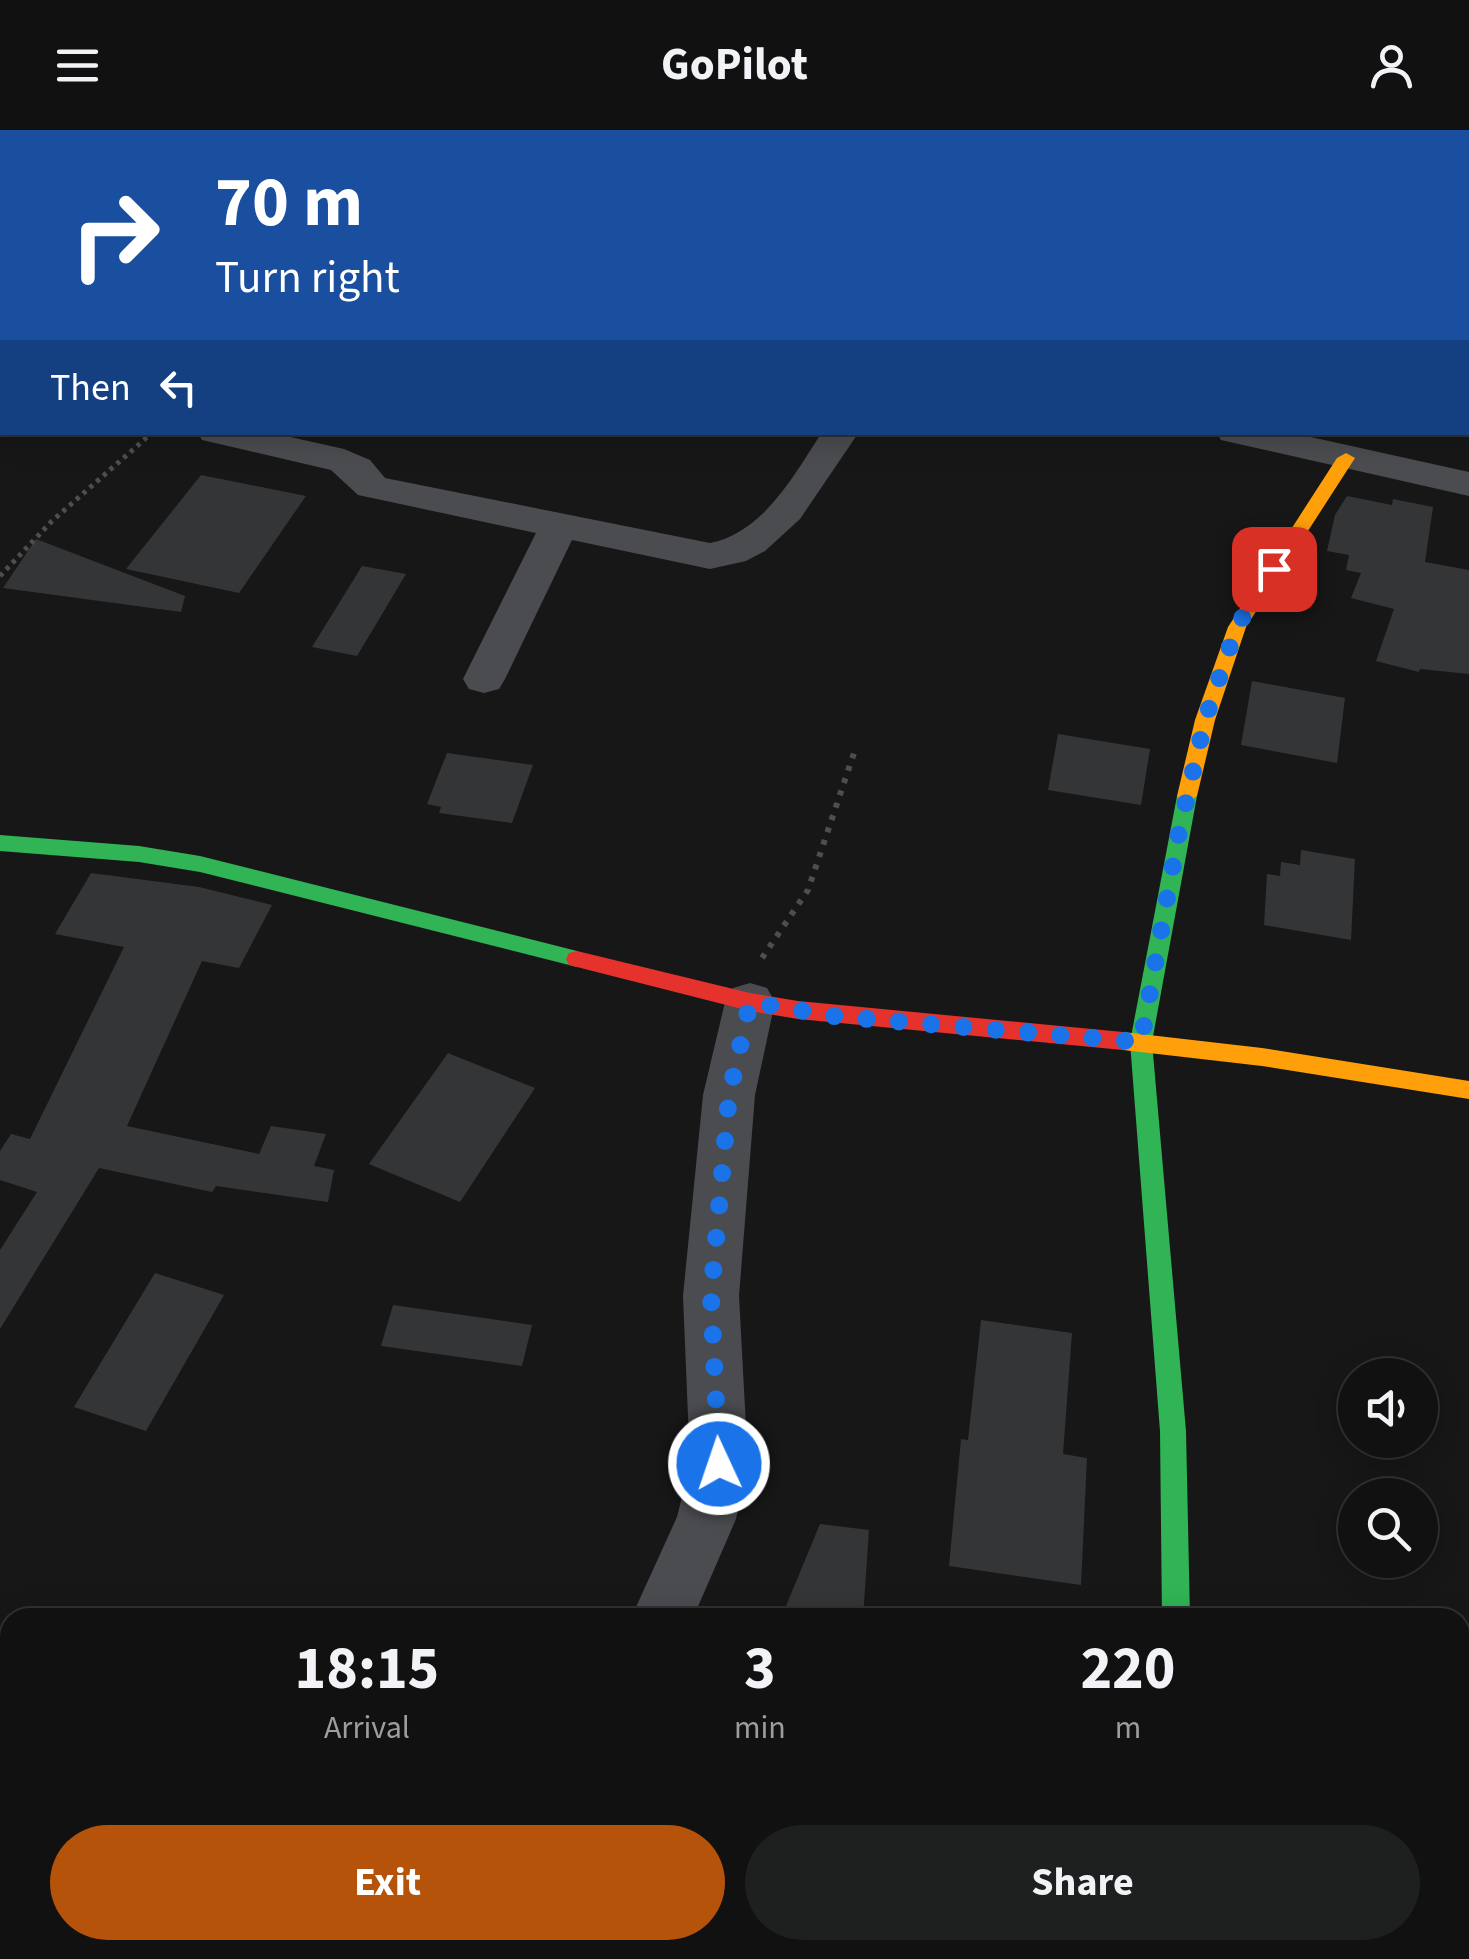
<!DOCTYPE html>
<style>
body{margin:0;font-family:"Source Sans 3",sans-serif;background:#1e1f1f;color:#f1f3f6;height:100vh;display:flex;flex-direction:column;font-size:38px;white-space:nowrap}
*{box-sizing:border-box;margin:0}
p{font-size:32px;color:#9c9d9f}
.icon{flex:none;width:55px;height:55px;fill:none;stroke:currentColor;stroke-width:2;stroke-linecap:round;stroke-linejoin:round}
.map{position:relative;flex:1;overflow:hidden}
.details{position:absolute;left:0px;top:1478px;width:1470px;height:352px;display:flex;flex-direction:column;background:#111;border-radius:30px 30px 0 0;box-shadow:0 5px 25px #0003,0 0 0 2px #303131}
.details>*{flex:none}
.top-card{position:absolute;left:0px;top:0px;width:1470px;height:305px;box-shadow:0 5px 25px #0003,0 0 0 2px #303131;background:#1a4fa0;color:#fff;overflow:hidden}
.fabs{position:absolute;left:1338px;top:1228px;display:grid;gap:20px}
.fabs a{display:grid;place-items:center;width:100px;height:100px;border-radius:50%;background:#111;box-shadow:0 5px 25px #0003,0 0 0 2px #303131;font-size:50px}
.pin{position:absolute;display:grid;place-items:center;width:85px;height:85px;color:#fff;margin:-42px;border-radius:20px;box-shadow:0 5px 15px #0006}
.me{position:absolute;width:110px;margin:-55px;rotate:357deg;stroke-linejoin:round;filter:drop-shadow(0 0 8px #0008)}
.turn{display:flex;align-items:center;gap:35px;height:210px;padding:0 50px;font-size:45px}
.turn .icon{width:130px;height:130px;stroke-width:2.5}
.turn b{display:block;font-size:70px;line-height:85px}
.then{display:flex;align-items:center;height:95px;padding:0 50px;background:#0003;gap:20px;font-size:38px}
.eta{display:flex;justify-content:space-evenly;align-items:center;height:170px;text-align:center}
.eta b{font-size:60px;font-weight:700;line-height:70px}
.button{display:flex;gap:20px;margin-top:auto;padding:20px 50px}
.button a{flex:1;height:115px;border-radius:60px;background:#b45309;color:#fff;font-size:40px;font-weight:700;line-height:115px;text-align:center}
.button a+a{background:#1e1f1f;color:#f1f3f6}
header{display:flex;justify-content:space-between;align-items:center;height:130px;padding:0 50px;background:#111;font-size:45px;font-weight:700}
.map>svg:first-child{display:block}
</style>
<header><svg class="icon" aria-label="menu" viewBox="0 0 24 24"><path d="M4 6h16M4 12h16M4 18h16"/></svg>GoPilot<svg class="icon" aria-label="person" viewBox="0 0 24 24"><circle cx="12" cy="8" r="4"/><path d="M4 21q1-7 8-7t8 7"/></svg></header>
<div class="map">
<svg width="1469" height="1829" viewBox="0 0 1469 1829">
<rect width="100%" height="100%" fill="#171717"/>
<g fill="#343537">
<polygon points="201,345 306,366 239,463 126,439"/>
<polygon points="1347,366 1392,375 1393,369 1433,377 1425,432 1469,440 1469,544 1420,539 1419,542 1376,531 1394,479 1351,468 1361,443 1346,440 1349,425 1327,421 1335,385"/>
<polygon points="36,409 185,466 181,482 3,458"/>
<polygon points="362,436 406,444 357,526 312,517"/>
<polygon points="1252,551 1345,568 1337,633 1241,615"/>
<polygon points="1058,604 1150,619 1141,675 1048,660"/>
<polygon points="447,623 533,635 512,693 439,683 441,677 427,674"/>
<polygon points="1301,720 1355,729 1351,810 1264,795 1267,744 1280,746 1281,732 1300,735"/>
<polygon points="91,743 199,757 272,775 239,838 202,831 127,996 259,1024 271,996 326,1004 314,1036 334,1040 328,1072 216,1056 212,1062 99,1038 0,1199 0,1120 37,1062 0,1050 0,1021 11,1004 30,1009 124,817 55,804"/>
<polygon points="448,923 535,958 460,1072 369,1034"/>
<polygon points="155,1143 224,1165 146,1301 74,1277"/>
<polygon points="393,1175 532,1195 522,1236 381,1216"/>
<polygon points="981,1190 1072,1203 1063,1324 1087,1328 1081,1455 949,1436 961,1309 968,1310"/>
<polygon points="820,1394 869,1400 863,1488 781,1488"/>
</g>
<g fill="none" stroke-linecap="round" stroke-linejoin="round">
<polyline stroke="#4d4e52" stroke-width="5" stroke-dasharray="4 5" stroke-linecap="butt" points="0,446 52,391 153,302"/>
<polyline stroke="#4d4e52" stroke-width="6" stroke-dasharray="5 8" stroke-linecap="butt" points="762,828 808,760 855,620"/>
<g fill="#4b4c50" fill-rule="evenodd">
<polygon points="727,0 771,0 773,2 729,2"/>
<rect x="0" y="44" width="2" height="20"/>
<rect x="1468" y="125" width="1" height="20"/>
<polygon points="2,227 2,251 0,252 0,228"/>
<path d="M 197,302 L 268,302 L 344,319 L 370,330 L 385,348 L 710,413 C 763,403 795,344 822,302 L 859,302 L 800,389 L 765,421 L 746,431 L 710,439 L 572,410 L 505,549 L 499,559 L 484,563 L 469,559 L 463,549 L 536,403 L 358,365 L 331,340 L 202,310 Z"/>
<polygon points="1216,302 1288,302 1469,342 1469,366 1221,310"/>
<polygon points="750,853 767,858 775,872 755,965 739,1166 748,1334 736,1389 693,1488 631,1488 677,1387 690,1334 683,1166 703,965 725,872 733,858"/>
<polygon points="487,1820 556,1820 552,1829 484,1829"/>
<rect x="1142" y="1820" width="68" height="9"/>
</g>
<g fill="#30b455" fill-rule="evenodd">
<polygon points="1187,659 1197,666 1152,912 1186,1301 1190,1488 1162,1488 1160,1301 1130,912 1177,666"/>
<polygon points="0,705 139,716 200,726 577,821 588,829 577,837 200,742 139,732 0,721"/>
</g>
<g fill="#ff9f0a" fill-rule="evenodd">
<polygon points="1346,323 1355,328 1246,497 1215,590 1197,666 1187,673 1180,671 1177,666 1195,590 1228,497 1337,328"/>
<polygon points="1123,902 1262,918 1469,951 1469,969 1262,936 1123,920 1115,917 1112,911 1115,905"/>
</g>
<polygon fill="#e5322d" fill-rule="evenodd" points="577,821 750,863 798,871 1123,902 1131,905 1134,911 1131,917 1123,920 798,889 750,881 569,835 566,829 569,823"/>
</g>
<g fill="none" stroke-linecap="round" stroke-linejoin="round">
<polyline stroke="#1a73e8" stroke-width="18" stroke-dasharray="0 32.4" points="719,1334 711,1166 729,966 750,872 834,886 1141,912 1179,702 1205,590 1237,496 1274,439"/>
</g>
</svg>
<div class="fabs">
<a><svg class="icon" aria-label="sound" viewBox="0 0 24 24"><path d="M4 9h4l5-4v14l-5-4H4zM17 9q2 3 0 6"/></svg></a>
<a><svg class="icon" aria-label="search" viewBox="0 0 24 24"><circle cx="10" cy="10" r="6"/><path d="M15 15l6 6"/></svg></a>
</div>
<div class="pin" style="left:1274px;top:439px;background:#d93025"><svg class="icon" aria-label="arrive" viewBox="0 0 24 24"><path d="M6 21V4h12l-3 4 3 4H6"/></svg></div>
<svg class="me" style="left:719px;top:1334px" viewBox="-20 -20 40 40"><circle r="17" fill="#1a73e8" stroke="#fff" stroke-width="3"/><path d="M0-11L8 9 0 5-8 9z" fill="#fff"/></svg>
<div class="top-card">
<div class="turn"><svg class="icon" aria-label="right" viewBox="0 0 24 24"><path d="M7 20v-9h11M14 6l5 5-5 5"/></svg><div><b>70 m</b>Turn right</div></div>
<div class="then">Then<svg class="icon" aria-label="left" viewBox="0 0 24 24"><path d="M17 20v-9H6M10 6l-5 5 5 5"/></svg></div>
</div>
<section class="details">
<div class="eta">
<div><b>18:15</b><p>Arrival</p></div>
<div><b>3</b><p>min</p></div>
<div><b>220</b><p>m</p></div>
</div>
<div class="button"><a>Exit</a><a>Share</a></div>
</section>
</div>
